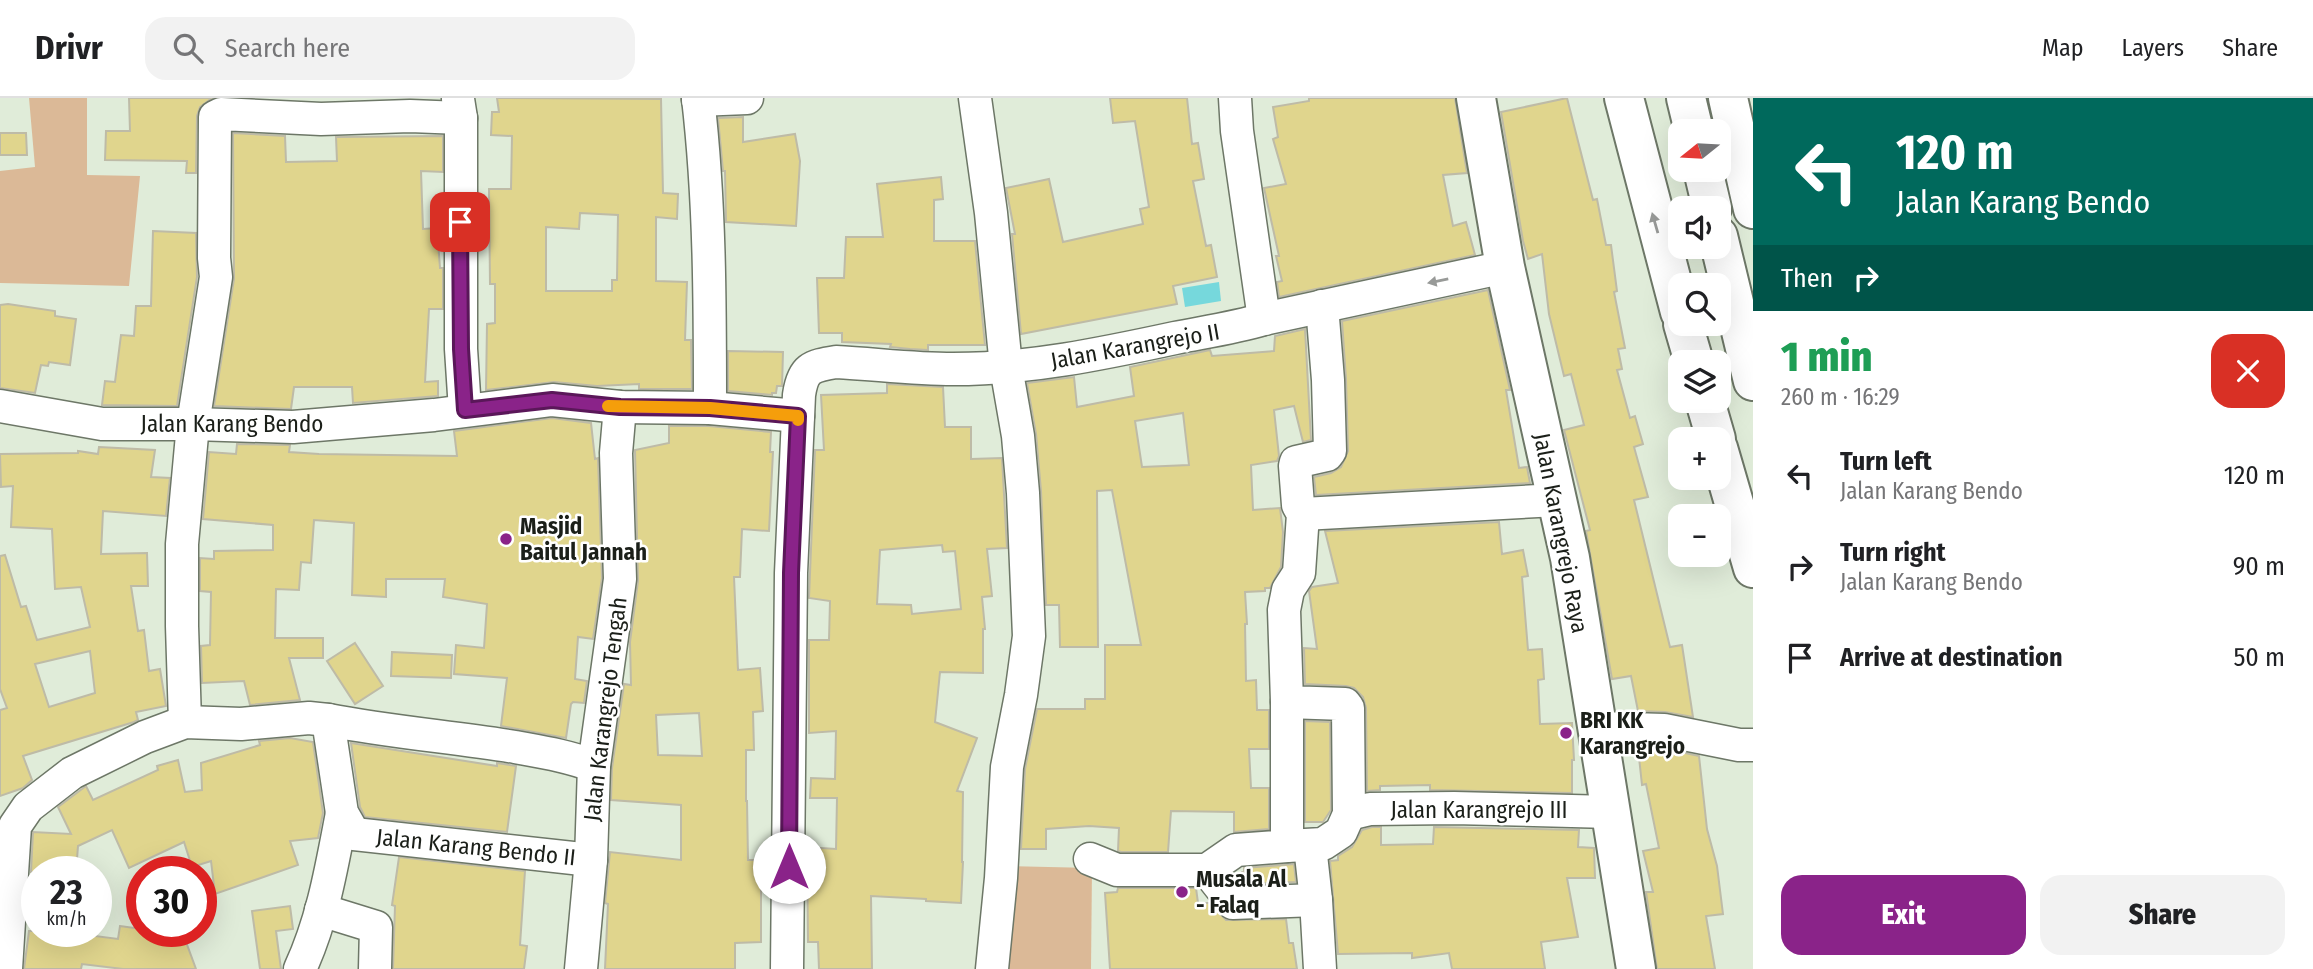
<!DOCTYPE html>
<meta charset="utf-8">
<style>
body{margin:0;font-family:"Fira Sans Condensed",sans-serif;background:#f2f2f2;color:#202124;height:100vh;display:flex;flex-direction:column;font-size:26px;white-space:nowrap}
*{box-sizing:border-box;margin:0}
p{font-size:23px;color:#757577}
.icon{flex:none;width:38px;height:38px;fill:none;stroke:currentColor;stroke-width:2;stroke-linecap:round;stroke-linejoin:round}
.map{position:relative;flex:1;overflow:hidden}
.details{display:flex;flex-direction:column;background:#fff;width:560px}
.details>*{flex:none}
.top-card{background:#00695c;color:#fff;overflow:hidden}
.needle{width:46px;rotate:252deg}
.buttons{position:absolute;left:1668px;top:21px;display:grid;gap:14px}
.buttons a{display:grid;place-items:center;width:63px;height:63px;border-radius:14px;background:#fff;box-shadow:0 7px 28px #0002;font-size:35px}
.speed{position:absolute;left:21px;top:758px;display:flex;gap:14px;font-size:35px;font-weight:700;text-align:center}
.speed>*{display:grid;place-content:center;width:91px;height:91px;border-radius:50%;background:#fff;box-shadow:0 7px 28px #0002;line-height:1}
.speed small{font-size:18px;font-weight:400}
.speed .limit{border:10px solid #d22;background:#fff;color:#111}
.pin{position:absolute;display:grid;place-items:center;width:60px;height:60px;color:#fff;margin:-30px;border-radius:14px;box-shadow:0 4px 10px #0006}
.me{position:absolute;width:77px;margin:-38px;rotate:0deg;stroke-linejoin:round;filter:drop-shadow(0 0 5px #0008)}
.turn{display:flex;align-items:center;gap:24px;height:147px;padding:0 28px;font-size:32px}
.turn .icon{width:91px;height:91px;stroke-width:2.5}
.turn b{display:block;font-size:49px;line-height:60px}
.then{display:flex;align-items:center;height:66px;padding:0 28px;background:#0003;gap:14px;font-size:26px}
.round{display:grid;place-items:center;flex:none;width:74px;height:74px;border-radius:21px;background:#f2f2f2}
.head{display:flex;align-items:center;justify-content:space-between;height:119px;padding:0 28px}
h1{font-size:42px;font-weight:800;line-height:52px;color:#1e9e55}
.action{display:flex;gap:14px;margin-top:auto;padding:14px 28px}
.action a{flex:1;height:80px;border-radius:21px;background:#8a2389;color:#fff;font-size:28px;font-weight:800;line-height:80px;text-align:center}
.action a+a{background:#f2f2f2;color:#202124}
ul{padding:0;list-style:none}
li{display:flex;align-items:center;gap:21px;height:91px;padding:0 28px}
li div{flex:1}
li b{display:block;font-size:26px}
li em{font-style:normal}
header{display:flex;align-items:center;gap:42px;box-sizing:border-box;height:98px;padding:0 35px;background:#fff;border-bottom:2px solid #e0e0e0}
header strong{font-size:33px}
nav{display:flex;gap:38px;margin-inline-start:auto;font-size:24px}
.search{width:490px;height:63px;background:#f2f2f2;display:flex;align-items:center;gap:18px;box-sizing:border-box;padding:0 24px;border-radius:21px;color:#757577;font-size:26px}
main{display:flex;flex:1;min-height:0}
.map>svg:first-child{display:block}
</style>
<header>
<strong>Drivr</strong>
<div class="search"><svg class="icon" aria-label="search" viewBox="0 0 24 24"><circle cx="10" cy="10" r="6"/><path d="M15 15l6 6"/></svg>Search here</div>
<nav><a>Map</a><a>Layers</a><a>Share</a></nav>
</header>
<main>
<div class="map">
<svg width="1753" height="871" viewBox="0 0 1753 871">
<rect width="100%" height="100%" fill="#e0ecd9"/>
<g fill="#dbb997">
<polygon points="29,0 87,0 87,77 140,78 129,188 0,185 0,73 35,69"/>
<polygon points="1010,768 1092,770 1091,871 1007,871"/>
</g>
<polygon fill="#76d8dc" points="1219,184 1221,203 1185,209 1182,190"/>
<g fill="#e0d58d" stroke="#bebba7" stroke-width="2" fill-rule="evenodd">
<polygon points="129,0 212,0 200,9 197,18 196,75 186,75 187,63 105,62 106,33 130,33"/>
<path d="M 497,0 L 661,1 L 663,95 L 678,96 L 677,121 L 656,119 L 656,183 L 687,184 L 685,242 L 691,242 L 692,291 L 639,291 L 639,286 L 597,288 L 554,284 L 486,292 L 487,226 L 495,225 L 495,186 L 490,186 L 489,91 L 511,91 L 512,38 L 491,37 L 492,14 L 499,14 ZM 580,115 L 618,117 L 617,182 L 612,182 L 612,193 L 546,193 L 546,129 L 579,131 Z"/>
<polygon points="1110,0 1187,0 1192,46 1198,45 1204,81 1193,83 1206,148 1211,147 1217,179 1173,188 1177,206 1021,236 1012,136 1015,136 1006,90 1049,81 1063,144 1143,126 1140,111 1149,109 1135,23 1113,25"/>
<polygon points="1309,0 1455,0 1467,75 1443,77 1453,128 1466,124 1475,157 1279,199 1277,184 1282,183 1276,158 1279,158 1264,90 1286,86 1273,41 1278,39 1273,9 1309,3"/>
<polygon points="1567,0 1593,102 1597,101 1606,147 1611,147 1617,193 1614,194 1625,250 1618,251 1622,271 1617,272 1630,320 1635,318 1643,346 1634,349 1648,399 1634,402 1670,549 1682,547 1693,619 1665,614 1638,613 1631,578 1612,581 1586,433 1590,432 1564,332 1584,327 1571,276 1564,278 1549,216 1542,156 1528,161 1523,143 1501,14"/>
<polygon points="743,19 743,44 795,36 800,63 796,128 726,124 725,73 723,73 718,20"/>
<polygon points="0,35 26,35 27,57 0,57"/>
<polygon points="233,35 285,38 286,64 337,63 336,39 443,38 443,74 421,73 423,131 437,130 440,170 443,170 443,211 429,211 425,284 438,283 438,298 353,305 352,289 294,289 291,311 214,308 234,181"/>
<polygon points="941,79 943,101 934,102 934,143 975,143 985,247 928,247 928,252 910,251 890,249 891,246 842,244 842,235 819,235 817,180 844,180 846,139 883,139 877,86"/>
<polygon points="153,133 196,135 197,179 177,308 102,307 105,283 115,284 121,237 134,238 136,208 151,208"/>
<polygon points="1488,192 1510,292 1506,292 1519,370 1527,369 1530,385 1316,397 1314,379 1331,375 1341,369 1348,353 1346,281 1342,223"/>
<polygon points="8,206 55,213 55,218 76,221 70,267 49,264 48,268 41,267 35,295 0,290 0,207"/>
<path d="M 1305,231 L 1311,342 L 1303,344 L 1294,308 L 1274,312 L 1279,358 L 1277,363 L 1251,367 L 1253,412 L 1280,410 L 1283,434 L 1281,469 L 1270,490 L 1265,490 L 1265,493 L 1245,494 L 1247,526 L 1245,526 L 1246,583 L 1256,582 L 1257,612 L 1269,612 L 1269,651 L 1249,651 L 1251,690 L 1269,690 L 1269,731 L 1234,734 L 1234,714 L 1171,713 L 1168,754 L 1121,754 L 1118,753 L 1119,730 L 1089,728 L 1046,731 L 1046,751 L 1021,751 L 1025,671 L 1037,611 L 1085,611 L 1085,601 L 1105,601 L 1105,547 L 1141,547 L 1112,392 L 1097,393 L 1098,549 L 1060,549 L 1059,507 L 1046,507 L 1041,393 L 1036,336 L 1027,285 L 1074,279 L 1077,309 L 1134,298 L 1130,269 L 1210,252 L 1212,258 L 1274,253 L 1275,238 ZM 1183,315 L 1189,367 L 1142,369 L 1135,323 Z"/>
<polygon points="728,253 783,254 782,288 777,288 776,295 772,295 772,297 728,293"/>
<path d="M 887,286 L 943,289 L 945,329 L 971,329 L 971,361 L 1002,360 L 1007,450 L 987,451 L 992,498 L 982,499 L 985,531 L 983,531 L 983,575 L 940,574 L 935,624 L 977,640 L 957,693 L 963,694 L 962,764 L 963,764 L 961,805 L 926,803 L 926,801 L 871,798 L 872,871 L 819,871 L 818,844 L 808,844 L 807,749 L 836,751 L 837,700 L 810,700 L 811,680 L 835,681 L 836,633 L 809,635 L 809,542 L 829,542 L 830,503 L 809,500 L 815,352 L 824,352 L 821,297 L 887,295 ZM 942,447 L 943,454 L 955,453 L 961,511 L 912,516 L 911,507 L 877,506 L 880,452 Z"/>
<polygon points="552,320 591,325 595,361 598,360 602,480 593,541 578,539 575,581 587,583 584,605 573,604 571,606 566,640 501,628 507,580 454,576 456,547 484,550 487,506 443,499 445,481 386,481 386,499 352,497 354,425 314,422 311,465 301,464 299,492 276,491 275,540 323,540 323,560 289,560 300,602 250,607 244,583 202,585 201,548 210,547 211,494 200,493 200,460 214,461 214,453 273,452 273,427 203,421 209,354 236,356 237,346 290,347 289,354 319,356 457,358 454,333"/>
<path d="M 669,328 L 709,328 L 771,334 L 770,354 L 773,354 L 769,433 L 742,431 L 740,479 L 734,479 L 738,572 L 760,570 L 763,613 L 753,614 L 754,652 L 746,652 L 746,703 L 747,703 L 748,762 L 761,762 L 761,844 L 735,845 L 735,871 L 605,871 L 608,806 L 605,805 L 610,754 L 681,762 L 681,707 L 611,702 L 612,670 L 624,586 L 631,587 L 630,544 L 638,483 L 635,352 L 669,345 ZM 699,615 L 702,658 L 658,657 L 656,617 Z"/>
<path d="M 99,349 L 155,352 L 151,379 L 170,380 L 166,418 L 103,413 L 101,456 L 147,455 L 148,488 L 131,488 L 138,533 L 144,532 L 149,573 L 160,571 L 166,608 L 136,614 L 138,622 L 134,624 L 23,658 L 32,682 L 23,690 L 0,698 L 0,612 L 7,610 L 0,591 L 0,458 L 5,457 L 21,509 L 26,508 L 37,542 L 90,529 L 81,489 L 55,491 L 52,431 L 11,429 L 13,388 L 1,389 L 0,356 L 78,355 L 78,353 L 98,356 ZM 90,553 L 95,595 L 49,609 L 35,566 Z"/>
<polygon points="1499,424 1502,456 1523,452 1528,478 1522,479 1528,552 1542,551 1544,581 1538,582 1540,626 1572,625 1574,662 1572,662 1572,695 1430,692 1430,687 1380,688 1380,692 1367,693 1366,610 1363,599 1354,590 1346,588 1305,586 1304,550 1317,551 1309,493 1312,489 1338,485 1325,433"/>
<polygon points="355,545 383,588 355,606 327,563"/>
<polygon points="392,554 452,557 451,580 391,578"/>
<polygon points="1305,623 1330,624 1331,712 1323,724 1305,724"/>
<polygon points="290,640 313,644 323,715 318,740 290,743 298,767 215,796 211,763 192,769 184,744 129,770 112,732 78,748 76,774 31,774 33,734 71,736 58,709 86,688 93,702 158,672 157,668 178,662 185,694 202,692 201,665 260,647 259,643"/>
<polygon points="351,645 497,668 497,665 516,668 507,734 365,719 360,709"/>
<polygon points="1638,650 1662,650 1699,658 1707,731 1717,768 1723,816 1706,818 1715,871 1657,871 1646,794 1653,794 1643,753 1659,750 1646,686 1642,687"/>
<polygon points="1372,729 1381,729 1381,747 1433,746 1434,729 1579,732 1578,749 1594,750 1595,780 1567,780 1578,839 1541,844 1545,871 1452,871 1449,855 1412,860 1412,855 1338,856 1330,763 1338,762 1338,758 1352,749 1362,732"/>
<polygon points="399,759 525,773 520,847 527,848 524,871 393,871 395,808 392,807"/>
<polygon points="1294,766 1296,784 1242,786 1242,774 1244,774 1244,770"/>
<polygon points="1118,790 1196,790 1198,805 1210,805 1226,822 1286,821 1289,845 1293,845 1297,871 1110,871 1105,795 1117,794"/>
<polygon points="290,808 293,831 276,833 281,871 260,871 252,813"/>
<polygon points="120,828 142,831 142,833 182,833 196,871 123,871 82,866 81,871 24,871 29,833 56,833 118,841"/>
</g>
<g fill="none" stroke-linecap="round" stroke-linejoin="round">
<g stroke="#6d7767" stroke-width="35">
<g id="minor">
<path d="M 698,0 C 710,103 710,207 710,310"/>
<polyline points="975,0 991,115 1006,269 1018,338 1023,395 1029,538 1021,597 1007,669 1001,780 992,871"/>
<polyline points="1235,0 1237,33 1264,221"/>
<polyline points="458,1 461,20 461,251 465,312"/>
<polyline points="698,2 747,0"/>
<polyline points="0,308 102,326 193,326 293,329 434,317 552,302 620,309 710,310 798,318"/>
<polyline points="1303,416 1557,402"/>
<path d="M 328,622 C 390,634 453,639 515,649 C 542,654 568,658 594,668"/>
<polyline points="185,624 182,528 182,446 193,326 216,179 214,160 215,19 221,16 321,21 410,18 461,20"/>
<polyline points="1597,630 1664,632 1739,647 1753,647"/>
<polyline points="1349,716 1370,711 1454,710 1610,714"/>
<polyline points="1287,748 1323,746 1341,734 1349,716 1348,610 1345,606 1287,604 1284,512 1288,492 1299,475 1303,416 1298,407 1295,368 1296,364 1327,357 1330,353 1328,282 1322,208"/>
<polyline points="1310,748 1316,802 1320,871"/>
<polyline points="1090,761 1117,772 1207,772 1236,752 1287,748 1287,604"/>
<polyline points="1207,772 1233,805 1316,802"/>
<polyline points="321,812 376,829 375,871"/>
<polyline points="6,871 15,728 28,709 72,675 145,639 185,624 241,626 309,620 328,622 342,715 354,736 591,762"/>
<path d="M 300,871 C 323,822 332,767 342,715"/>
<polyline points="581,871 591,762 594,668 620,481 616,355 620,309"/>
<path d="M 787,871 L 791,475 L 799,297 C 803,270 811,268 836,264 C 875,266 914,271 953,271 C 1029,271 1101,256 1175,240 C 1205,234 1234,230 1264,221 L 1505,169"/>
</g>
</g>
<g stroke="#6d7767" stroke-width="42">
<polyline id="major" points="1476,0 1505,169 1570,460 1636,871"/>
</g>
<g stroke="#6d7767" stroke-width="42">
<g id="highway">
<polyline points="1624,0 1680,214"/>
<polyline points="1686,0 1694,33"/>
<polyline points="1728,0 1753,111"/>
<polyline points="1703,72 1712,110"/>
<polyline points="1718,138 1753,283"/>
<polyline points="1683,226 1694,264"/>
<polyline points="1705,303 1716,341"/>
<polyline points="1718,350 1753,470"/>
</g>
</g>
<use href="#minor" stroke="#fff" stroke-width="32"/>
<use href="#major" stroke="#fff" stroke-width="38"/>
<use href="#highway" stroke="#fff" stroke-width="38"/>
</g>
<defs><path id="oneway-solid" d="M-6-.8H1V-3.2L6.5 0L1 3.2V.8H-6Z" transform="scale(1.75)"/></defs>
<g fill="#989a98">
<use href="#oneway-solid" transform="translate(1655 125) rotate(-106)"/>
<use href="#oneway-solid" transform="translate(1438 183) rotate(168)"/>
</g>
<g fill="none" stroke-linecap="round" stroke-linejoin="round">
<g stroke="#5a1759" stroke-width="18">
<polyline id="route" points="460,124 461,251 465,312 552,302 620,309 710,310 798,318 791,475 789,769"/>
</g>
<use href="#route" stroke="#8a2389" stroke-width="12"/>
<polyline stroke="#f59e0b" stroke-width="12" points="608,308 710,310 798,318 798,322"/>
</g>
<g fill="#8a2389" stroke="#fff" stroke-width="2.5">
<circle cx="506" cy="441" r="7"/>
<circle cx="1566" cy="635" r="7"/>
<circle cx="1182" cy="794" r="7"/>
</g>
<g text-anchor="middle" stroke-width="5" stroke-linejoin="round" paint-order="stroke">
<g font-size="23" fill="#1b1f19" stroke="#fff">
<text transform="translate(1135 248) rotate(-10)" y="8">Jalan Karangrejo II</text>
<text x="232" y="334">Jalan Karang Bendo</text>
<text transform="translate(1561 435) rotate(79)" y="8">Jalan Karangrejo Raya</text>
<text transform="translate(605 611) rotate(-83)" y="8">Jalan Karangrejo Tengah</text>
<text x="1479" y="720">Jalan Karangrejo III</text>
<text transform="translate(476 749) rotate(6)" y="8">Jalan Karang Bendo II</text>
</g>
<g font-size="23" font-weight="bold" fill="#1b1f19" stroke="#fff" text-anchor="start">
<text x="520" y="436">Masjid<tspan x="520" dy="26">Baitul Jannah</tspan></text>
<text x="1580" y="630">BRI KK<tspan x="1580" dy="26">Karangrejo</tspan></text>
<text x="1196" y="789">Musala Al<tspan x="1196" dy="26">- Falaq</tspan></text>
</g>
</g>
</svg>
<div class="buttons">
<a><svg class="needle" viewBox="-14 -14 28 28"><path d="M0-13l5 13h-10z" fill="#e53935"/><path d="M0 13l5-13h-10z" fill="#757577"/></svg></a>
<a><svg class="icon" aria-label="sound" viewBox="0 0 24 24"><path d="M4 9h4l5-4v14l-5-4H4zM17 9q2 3 0 6"/></svg></a>
<a><svg class="icon" aria-label="search" viewBox="0 0 24 24"><circle cx="10" cy="10" r="6"/><path d="M15 15l6 6"/></svg></a>
<a><svg class="icon" aria-label="layers" viewBox="0 0 24 24"><path d="M12 4l9 5-9 5-9-5zM3 14l9 5 9-5"/></svg></a>
<a>+</a>
<a>−</a>
</div>
<div class="speed"><div>23<small>km/h</small></div><div class="limit">30</div></div>
<div class="pin" style="left:460px;top:124px;background:#d93025"><svg class="icon" aria-label="arrive" viewBox="0 0 24 24"><path d="M6 21V4h12l-3 4 3 4H6"/></svg></div>
<svg class="me" style="left:789px;top:769px" viewBox="-20 -20 40 40"><circle r="19" fill="#fff"/><path d="M0-13L10 11 0 6-10 11z" fill="#8a2389"/></svg>
</div>
<section class="details">
<div class="top-card">
<div class="turn"><svg class="icon" aria-label="left" viewBox="0 0 24 24"><path d="M17 20v-9H6M10 6l-5 5 5 5"/></svg><div><b>120 m</b>Jalan Karang Bendo</div></div>
<div class="then">Then<svg class="icon" aria-label="right" viewBox="0 0 24 24"><path d="M7 20v-9h11M14 6l5 5-5 5"/></svg></div>
</div>
<div class="head"><div><h1>1 min</h1><p>260 m · 16:29</p></div><a class="round" style="background:#d93025;color:#fff"><svg class="icon" aria-label="close" viewBox="0 0 24 24"><path d="M6 6l12 12M18 6L6 18"/></svg></a></div>
<ul>
<li><svg class="icon" aria-label="left" viewBox="0 0 24 24"><path d="M17 20v-9H6M10 6l-5 5 5 5"/></svg><div><b>Turn left</b><p>Jalan Karang Bendo</p></div><em>120 m</em></li>
<li><svg class="icon" aria-label="right" viewBox="0 0 24 24"><path d="M7 20v-9h11M14 6l5 5-5 5"/></svg><div><b>Turn right</b><p>Jalan Karang Bendo</p></div><em>90 m</em></li>
<li><svg class="icon" aria-label="arrive" viewBox="0 0 24 24"><path d="M6 21V4h12l-3 4 3 4H6"/></svg><div><b>Arrive at destination</b></div><em>50 m</em></li>
</ul>
<div class="action"><a>Exit</a><a>Share</a></div>
</section>
</main>
